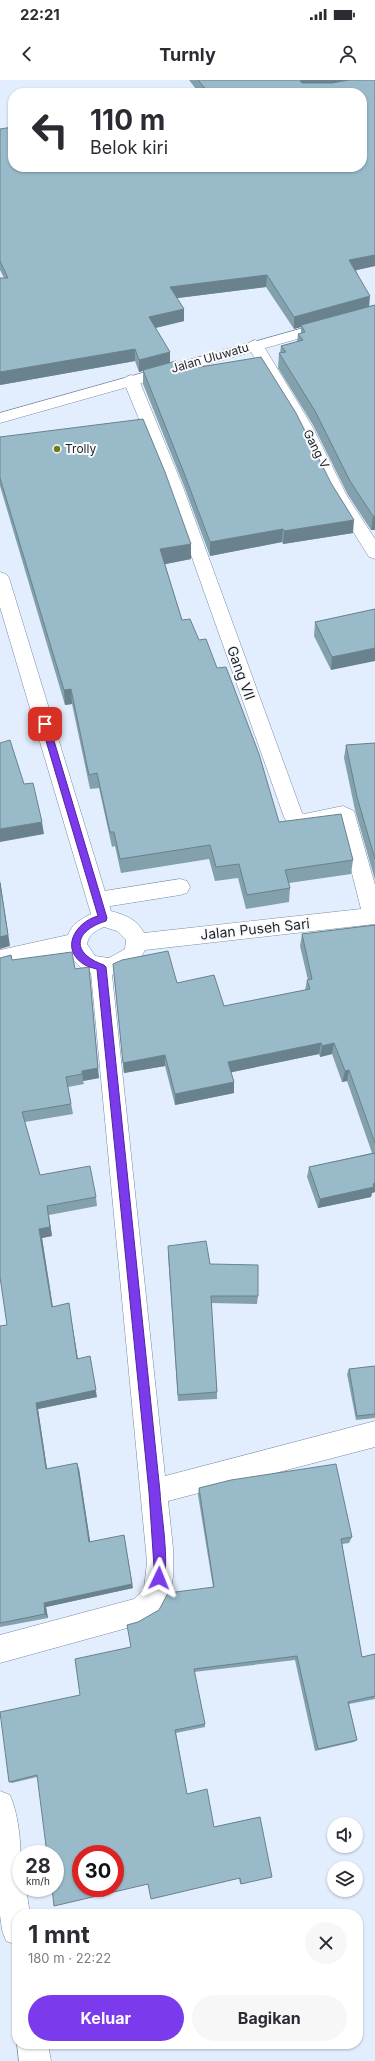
<!DOCTYPE html>
<html lang="id">
<meta charset="utf-8">
<style>
body{margin:0;font-family:Inter,sans-serif;background:#f7f7f7;color:#2b2b33;height:100vh;display:flex;flex-direction:column;font-size:15px;white-space:nowrap}
*{box-sizing:border-box;margin:0}
p{font-size:13px;color:#7c7c81}
.icon{flex:none;width:22px;height:22px;fill:none;stroke:currentColor;stroke-width:2;stroke-linecap:round;stroke-linejoin:round}
.map{position:relative;flex:1;overflow:hidden}
.panel{position:absolute;left:12px;top:1829px;width:351px;height:140px;display:flex;flex-direction:column;background:#fff;border-radius:16px;box-shadow:0 1px 3px #0004}
.panel>*{flex:none}
.top-card{position:absolute;left:8px;top:8px;width:359px;height:84px;border-radius:16px;box-shadow:0 1px 3px #0004;background:#fff;color:#2b2b33;overflow:hidden}
.buttons{position:absolute;left:327px;top:1737px;display:grid;gap:8px}
.buttons a{display:grid;place-items:center;width:36px;height:36px;border-radius:50%;background:#fff;box-shadow:0 1px 3px #0004;font-size:20px}
.speed{position:absolute;left:12px;top:1765px;display:flex;gap:8px;font-size:20px;font-weight:700;text-align:center}
.speed>*{display:grid;place-content:center;width:52px;height:52px;border-radius:50%;background:#fff;box-shadow:0 1px 3px #0004;line-height:1}
.speed small{font-size:10px;font-weight:400}
.speed .limit{border:6px solid #d22;background:#fff;color:#111}
.pin{position:absolute;display:grid;place-items:center;width:34px;height:34px;color:#fff;margin:-17px;border-radius:8px;box-shadow:0 2px 6px #0006}
.me{position:absolute;width:44px;margin:-22px;rotate:2deg;stroke-linejoin:round;filter:drop-shadow(0 0 3px #0008)}
.turn{display:flex;align-items:center;gap:14px;height:84px;padding:0 16px;font-size:18px}
.turn .icon{width:52px;height:52px;stroke-width:2.5}
.turn b{display:block;font-size:28px;line-height:34px}
.round{display:grid;place-items:center;flex:none;width:42px;height:42px;border-radius:21px;background:#f7f7f7}
.summary{display:flex;align-items:center;justify-content:space-between;height:68px;padding:0 16px}
h1{font-size:24px;font-weight:700;line-height:30px}
.primary-button{display:flex;gap:8px;margin-top:auto;padding:8px 16px}
.primary-button a{flex:1;height:46px;border-radius:24px;background:#7c3aed;color:#fff;font-size:16px;font-weight:700;line-height:46px;text-align:center}
.primary-button a+a{background:#f7f7f7;color:#2b2b33}
.status{display:flex;justify-content:space-between;align-items:center;height:28px;padding:0 20px;background:#fff;direction:ltr}
.status svg{height:11px;fill:currentColor}
header{display:flex;justify-content:space-between;align-items:center;height:52px;padding:0 16px;background:#fff;font-size:18px;font-weight:700}
.map>svg:first-child{display:block}
</style>
<div class="status"><b>22:21</b><svg viewBox="0 0 49 12"><path d="M0 12V9h3v3zM5 12V6h3v6zM10 12V3h3v9zM15 12V0h3v12zM26 1h20v11H26zM47 4h2v5h-2z"/></svg></div>
<header><svg class="icon" aria-label="back" viewBox="0 0 24 24"><path d="M15 5l-7 7 7 7"/></svg>Turnly<svg class="icon" aria-label="person" viewBox="0 0 24 24"><circle cx="12" cy="8" r="4"/><path d="M4 21q1-7 8-7t8 7"/></svg></header>
<div class="map">
<svg width="375" height="1981" viewBox="0 0 375 1981">
<rect width="100%" height="100%" fill="#e2eefe"/>
<g fill="none" stroke-linecap="round" stroke-linejoin="round">
<g stroke="#7689a1" stroke-width="1">
<polygon id="lane" points="180,799 187,801 190,807 187,813 180,815 98,828 91,826 88,820 91,814 98,812"/>
</g>
<g stroke="#7689a1" stroke-width="1">
<g id="street">
<polygon points="255,260 260,262 263,265 312,346 347,416 375,459 375,479 369,477 331,416 296,346 247,265 250,262"/>
<path d="M 131,295 L 136,297 L 139,300 L 183,407 L 302,733 L 304,734 L 343,726 L 354,731 L 375,805 L 375,844 L 145,870 L 138,883 L 112,895 L 165,1396 L 375,1341 L 375,1367 L 168,1421 L 173,1468 L 173,1497 L 171,1509 L 159,1533 L 138,1545 L 0,1583 L 0,1555 L 134,1519 L 144,1509 L 147,1482 L 91,893 C 80,888 74,883 69,872 L 0,888 L 0,870 L 68,855 C 72,844 81,839 91,834 L 0,527 L 0,492 L 6,494 L 9,498 L 111,831 C 125,835 137,839 144,853 L 361,829 L 339,742 C 321,746 295,757 284,737 L 167,407 L 123,300 L 126,297 ZM 104,847 L 117,851 L 126,860 L 125,869 L 109,878 L 95,876 L 87,864 C 89,854 95,851 104,847 Z"/>
<path d="M 0,1711 L 10,1715 C 22,1744 21,1778 21,1808 L 26,1808 L 30,1834 L 17,1834 L 17,1865 L 6,1861 L 2,1850 L 0,1835 Z"/>
<polygon points="17,1963 48,1964 51,1981 19,1981"/>
</g>
</g>
<g stroke="#7689a1" stroke-width="1">
<polygon id="secondary" points="375,228 375,237 0,343 0,333"/>
</g>
<use href="#lane" fill="#fff" fill-rule="evenodd"/>
<use href="#street" fill="#fff" fill-rule="evenodd"/>
<use href="#secondary" fill="#fff" fill-rule="evenodd"/>
</g>
<g fill="#83a0ad">
<polygon points="189,0 375,0 375,186 356,190 369,226 375,225 375,450 371,450 348,415 313,345 278,288 279,273 280,273 281,266 297,262 298,254 301,253 301,247 294,249 266,207 177,218 184,229 184,241 156,248 170,282 182,290 353,453 283,464 282,462 210,476 184,406 143,304 143,291 139,292 135,281 0,305 0,198 4,198 0,190 0,49 44,91 362,87 362,13 199,13"/>
<polygon points="0,357 191,479 165,484 182,540 199,560 279,742 353,780 351,794 289,803 290,808 289,822 246,829 238,798 215,801 209,779 121,793 115,766 112,767 99,708 90,709 72,624 65,625 0,406"/>
<polygon points="375,529 331,590 314,556 315,542"/>
<polygon points="375,663 375,800 355,730 344,678 346,665"/>
<polygon points="375,845 375,1112 372,1113 371,1117 318,1128 307,1097 309,1087 372,1073 347,1001 342,1002 332,974 320,977 319,974 231,992 234,1013 175,1025 165,986 124,993 114,896 177,903 224,926 305,910 307,900 308,900 300,866 302,854"/>
<polygon points="12,880 75,889 99,998 83,1001 84,1004 68,1007 73,1034 25,1042 40,1095 96,1117 97,1126 49,1135 52,1156 42,1158 53,1227 70,1231 78,1279 97,1317 38,1329 47,1389 79,1389 90,1462 133,1508 46,1527 48,1538 0,1547 0,1246 7,1245"/>
<polygon points="168,1174 210,1184 258,1216 257,1224 211,1223 217,1312 217,1319 178,1321"/>
<polygon points="375,1286 375,1338 356,1340 347,1294 349,1289"/>
<polygon points="199,1408 352,1457 349,1463 342,1464 362,1577 375,1574 375,1619 349,1624 357,1660 354,1662 315,1671 295,1580 194,1592 205,1644 205,1647 176,1653 187,1714 214,1747 260,1737 241,1804 240,1804 239,1798 148,1804 37,1697 12,1703 9,1702 80,1615 131,1567 138,1542 213,1507 198,1415"/>
</g>
<g fill="#6a828d">
<polygon points="302,0 354,0 307,8 300,1"/>
<polygon points="375,175 375,186 348,192 349,180"/>
<polygon points="267,195 266,207 170,219 170,207"/>
<polygon points="370,216 369,228 301,245 301,247 294,249 294,237"/>
<polygon points="184,229 184,241 150,249 149,237"/>
<polygon points="135,269 135,281 0,305 0,292"/>
<polygon points="170,272 170,284 143,290 143,291 139,292 139,280"/>
<polygon points="373,436 375,436 375,450 371,450"/>
<polygon points="354,440 353,453 283,464 284,451"/>
<polygon points="283,449 282,462 210,476 210,462"/>
<polygon points="191,464 191,479 161,485 160,469"/>
<polygon points="375,568 375,581 331,590 332,577"/>
<polygon points="71,609 72,624 65,625 64,610"/>
<polygon points="42,742 44,754 0,762 0,749"/>
<polygon points="0,800 10,866 0,869"/>
<polygon points="89,887 99,998 83,1001 82,991"/>
<polygon points="321,963 319,974 228,993 228,982"/>
<polygon points="334,963 332,974 320,977 322,966"/>
<polygon points="165,975 165,986 124,993 123,983"/>
<polygon points="349,990 347,1001 342,1002 345,991"/>
<polygon points="234,1002 234,1013 175,1025 175,1014"/>
<polygon points="375,1103 375,1112 372,1113 371,1117 318,1128 320,1119"/>
<polygon points="47,1126 52,1156 42,1158 54,1235 52,1227 39,1149"/>
<polygon points="69,1223 70,1231 79,1286 77,1279"/>
<polygon points="90,1276 97,1317 38,1329 48,1395 46,1389 36,1323"/>
<polygon points="77,1383 79,1389 91,1467 89,1462"/>
<polygon points="124,1455 133,1508 46,1527 48,1538 45,1534 44,1523"/>
</g>
<g fill="#98bac9" stroke="#6a828d" fill-rule="evenodd">
<polygon points="198,0 302,0 300,1 302,3 332,3 349,0 375,0 375,175 349,180 370,216 294,237 267,195 170,207 184,229 149,237 170,272 139,280 135,269 0,292 0,198 8,198 0,181 0,49 13,47 13,87 42,87 44,91 83,87 362,87 362,13 209,13"/>
<polygon points="375,225 375,436 373,436 350,401 315,331 279,273 286,272 281,266 303,260 298,254 305,252 301,245"/>
<polygon points="261,277 296,333 331,403 354,440 284,451 283,449 210,462 184,393 143,290 176,281 182,290"/>
<polygon points="143,339 165,392 191,464 160,469 182,540 190,539 199,560 206,559 217,588 226,587 259,674 279,742 341,734 353,780 285,790 290,808 247,815 239,784 216,787 210,765 120,779 114,752 110,752 97,693 89,695 71,609 64,610 0,398 0,357"/>
<polygon points="375,529 375,568 332,577 315,542"/>
<polygon points="10,660 24,704 33,703 42,742 0,749 0,663"/>
<polygon points="375,663 375,779 357,717 346,665"/>
<polygon points="0,803 8,855 0,857"/>
<polygon points="375,845 375,1063 349,990 345,991 334,963 322,966 321,963 228,982 234,1002 175,1014 165,975 123,983 113,884 122,880 168,871 177,903 214,895 224,926 310,909 307,900 312,899 302,854"/>
<polygon points="72,872 75,889 89,887 98,988 82,991 82,994 66,997 71,1024 22,1032 40,1095 90,1086 96,1117 47,1126 50,1147 39,1149 52,1227 69,1223 77,1279 90,1276 96,1310 36,1323 46,1389 77,1383 89,1462 124,1455 132,1504 44,1523 45,1534 0,1543 0,1246 7,1245 0,1197 0,878 11,875 12,880"/>
<polygon points="375,1073 375,1103 373,1104 374,1107 320,1119 309,1087"/>
<polygon points="206,1161 210,1184 258,1185 258,1216 211,1216 217,1312 178,1315 168,1166"/>
<polygon points="375,1286 375,1334 357,1336 349,1289"/>
<path d="M 336,1384 L 352,1457 L 341,1459 L 362,1577 L 375,1574 L 375,1616 L 348,1622 L 357,1660 L 318,1669 L 297,1576 L 194,1589 L 205,1644 L 175,1650 L 187,1714 L 207,1709 L 214,1747 L 260,1737 L 272,1797 L 241,1804 L 240,1798 L 151,1819 L 148,1804 L 54,1826 L 52,1808 L 55,1808 L 55,1774 L 47,1774 L 37,1695 L 9,1702 L 0,1632 L 80,1615 L 75,1579 L 131,1567 L 127,1545 L 138,1542 L 159,1530 L 168,1513 L 214,1507 L 199,1408 L 231,1400 ZM 81,1774 L 115,1774 L 115,1808 L 81,1808 Z"/>
</g>
<path fill="#7c3aed" stroke="#51269a" d="M 45,641 L 49,644 L 107,838 L 106,841 C 74,851 70,873 104,885 L 106,887 L 160,1412 C 161,1433 170,1484 163,1502 L 159,1504 L 155,1502 L 149,1412 L 97,889 C 93,888 88,887 85,885 C 59,870 75,842 98,836 L 41,644 Z"/>
<circle fill="#727922" stroke="#fafafa" stroke-width="1.5" cx="57" cy="369" r="4"/>
<g text-anchor="middle" stroke-width="4" stroke-linejoin="round" paint-order="stroke">
<g font-size="12" fill="#1c232d" stroke="#fafafa">
<text transform="translate(210 278) rotate(-16)" y="4">Jalan Uluwatu</text>
<text transform="translate(316 369) rotate(63)" y="4">Gang V</text>
</g>
<g font-size="12" fill="#1c232d" stroke="#fafafa" text-anchor="start">
<text x="65" y="373">Trolly</text>
</g>
<g font-size="14" fill="#1c232d" stroke="#fafafa">
<text transform="translate(241 593) rotate(70)" y="5">Gang VII</text>
<text transform="translate(255 849) rotate(-6)" y="5">Jalan Puseh Sari</text>
</g>
</g>
</svg>
<div class="buttons">
<a><svg class="icon" aria-label="sound" viewBox="0 0 24 24"><path d="M4 9h4l5-4v14l-5-4H4zM17 9q2 3 0 6"/></svg></a>
<a><svg class="icon" aria-label="layers" viewBox="0 0 24 24"><path d="M12 4l9 5-9 5-9-5zM3 14l9 5 9-5"/></svg></a>
</div>
<div class="speed"><div>28<small>km/h</small></div><div class="limit">30</div></div>
<div class="pin" style="left:45px;top:644px;background:#d93025"><svg class="icon" aria-label="arrive" viewBox="0 0 24 24"><path d="M6 21V4h12l-3 4 3 4H6"/></svg></div>
<svg class="me" style="left:159px;top:1498px" viewBox="-20 -20 40 40"><path d="M0-17L14 15 0 8-14 15z" fill="#7c3aed" stroke="#fff" stroke-width="4"/></svg>
<div class="top-card">
<div class="turn"><svg class="icon" aria-label="left" viewBox="0 0 24 24"><path d="M17 20v-9H6M10 6l-5 5 5 5"/></svg><div><b>110 m</b>Belok kiri</div></div>
</div>
<section class="panel">
<div class="summary"><div><h1>1 mnt</h1><p>180 m · 22:22</p></div><a class="round"><svg class="icon" aria-label="close" viewBox="0 0 24 24"><path d="M6 6l12 12M18 6L6 18"/></svg></a></div>
<div class="primary-button"><a>Keluar</a><a>Bagikan</a></div>
</section>
</div>
